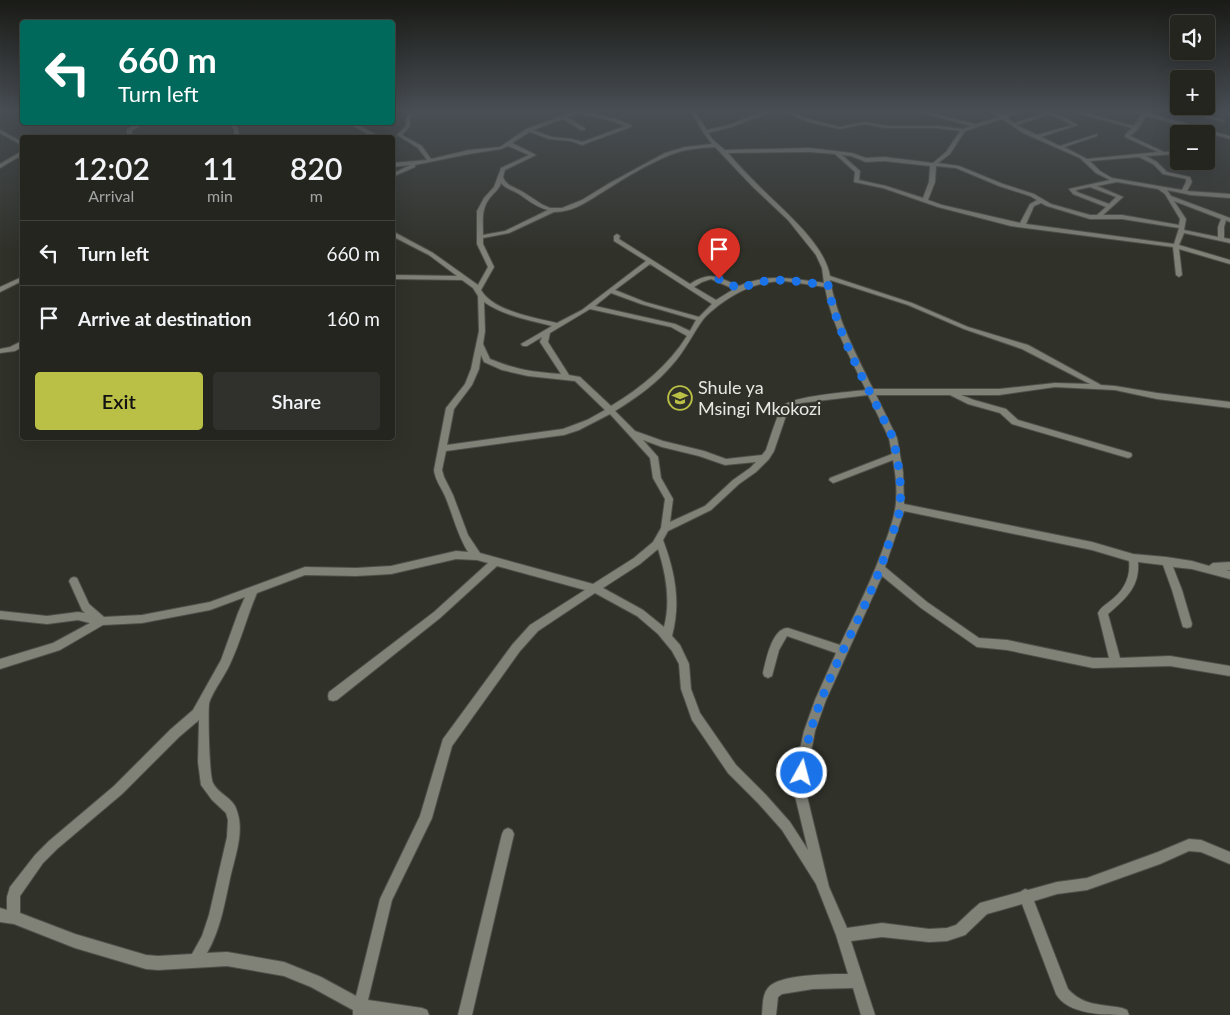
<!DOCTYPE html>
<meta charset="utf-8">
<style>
body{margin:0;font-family:Lato,sans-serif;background:#30312c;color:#f1f3f6;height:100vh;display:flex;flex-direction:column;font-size:19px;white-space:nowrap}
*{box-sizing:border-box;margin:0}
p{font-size:16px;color:#a3a5a4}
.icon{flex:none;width:28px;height:28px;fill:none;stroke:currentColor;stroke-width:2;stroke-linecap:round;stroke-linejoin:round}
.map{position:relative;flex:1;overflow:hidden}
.panel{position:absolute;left:20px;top:135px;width:375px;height:305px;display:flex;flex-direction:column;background:#24251f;border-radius:5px;box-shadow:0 5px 20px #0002,0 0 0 1px #41423d}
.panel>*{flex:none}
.hud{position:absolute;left:20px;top:20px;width:375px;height:105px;border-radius:5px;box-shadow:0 5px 20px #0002,0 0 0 1px #41423d;background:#00695c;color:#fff;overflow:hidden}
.fabs{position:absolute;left:1170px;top:15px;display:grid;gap:10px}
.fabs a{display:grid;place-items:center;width:45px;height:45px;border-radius:5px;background:#24251f;box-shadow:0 5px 20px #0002,0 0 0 1px #41423d;font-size:25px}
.pin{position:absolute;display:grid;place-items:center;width:42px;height:42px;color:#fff;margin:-51px -21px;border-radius:50% 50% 50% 0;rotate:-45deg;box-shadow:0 0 5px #0007}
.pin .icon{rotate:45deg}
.me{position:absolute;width:55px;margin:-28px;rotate:7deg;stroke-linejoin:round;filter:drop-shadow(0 0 4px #0008)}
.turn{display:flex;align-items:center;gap:18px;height:105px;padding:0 15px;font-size:22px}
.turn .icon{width:65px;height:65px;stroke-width:2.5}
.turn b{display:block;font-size:35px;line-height:42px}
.eta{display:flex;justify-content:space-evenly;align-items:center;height:85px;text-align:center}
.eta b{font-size:30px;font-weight:600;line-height:35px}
.action{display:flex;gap:10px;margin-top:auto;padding:10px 15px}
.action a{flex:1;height:58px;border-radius:5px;background:#bac046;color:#111;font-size:20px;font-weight:600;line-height:58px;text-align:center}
.action a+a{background:#30312c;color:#f1f3f6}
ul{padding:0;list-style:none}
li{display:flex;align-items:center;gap:15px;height:65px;padding:0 15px;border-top:1px solid #41423d}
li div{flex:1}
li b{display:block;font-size:19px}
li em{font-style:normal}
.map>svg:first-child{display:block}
</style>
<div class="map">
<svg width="1230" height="1015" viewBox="0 0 1230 1015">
<rect width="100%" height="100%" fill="#303129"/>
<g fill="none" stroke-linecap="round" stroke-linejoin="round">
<g stroke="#4e4f48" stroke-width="2">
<g id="minor">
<path d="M 403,110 L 408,110 L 414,114 L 410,119 L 410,126 L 402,135 L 422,146 L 431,159 L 469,150 L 500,147 L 526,129 L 578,110 L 584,110 L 584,111 L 616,119 L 631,125 L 631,127 L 582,145 L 571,141 L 549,139 L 530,132 L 512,143 L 536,155 L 505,170 L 503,177 L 505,181 L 509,185 L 523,192 L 543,205 L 550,208 L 562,208 L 582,200 L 608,184 L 665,153 L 685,147 L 712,144 L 703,132 L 690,110 L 694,110 L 707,130 L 728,125 L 769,110 L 774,110 L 774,111 L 732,127 L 708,133 L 713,140 L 725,150 L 810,148 L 852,153 L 866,158 L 884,157 L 933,163 L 946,152 L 960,131 L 937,128 L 887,128 L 864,124 L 840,129 L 808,122 L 781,110 L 786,110 L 812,120 L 840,127 L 864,122 L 887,126 L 937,126 L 963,129 L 971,126 L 912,110 L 918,110 L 976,124 L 999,117 L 990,110 L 995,110 L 1003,115 L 1020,110 L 1025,110 L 1025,111 L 1006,117 L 1014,123 L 1043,114 L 1036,110 C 1046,109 1069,119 1078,125 L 1041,137 L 1060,146 L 1097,134 L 1097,136 L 1064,147 L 1087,159 L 1158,152 L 1125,137 L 1125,135 L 1132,128 L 1069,111 L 1069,110 L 1075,110 L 1134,126 L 1142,114 L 1130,111 L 1130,110 L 1145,112 L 1148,110 L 1152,110 L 1149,113 L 1230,136 L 1230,139 L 1146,116 L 1138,129 L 1130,136 L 1164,152 L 1179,151 L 1179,154 L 1146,156 L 1157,162 L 1167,172 L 1190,177 L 1192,182 L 1187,191 L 1230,194 L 1230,198 L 1191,195 L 1167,190 L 1171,196 L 1230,218 L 1230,222 L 1226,220 L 1224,227 L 1224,238 L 1230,239 L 1230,243 L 1184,233 L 1179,245 L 1230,260 L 1230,264 L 1179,249 L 1182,275 L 1179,277 L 1176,275 L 1173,247 L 1011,226 L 938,207 L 883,188 L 854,182 L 855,172 L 835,154 L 810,152 L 728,153 C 737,164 747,174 757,184 C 780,208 824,242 830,276 L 912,303 L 968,327 L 1028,345 L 1101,385 L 1115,386 L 1157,393 L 1230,402 L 1230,408 L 1157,399 L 1115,390 L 1055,387 L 999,395 L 961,395 L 974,400 L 1006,409 L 1018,420 L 1131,453 L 1132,455 L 1131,457 L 1128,458 L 1012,424 L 1000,413 L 968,404 L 950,395 L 876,395 L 897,438 L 903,472 L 904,504 L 1092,542 L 1133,554 L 1166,557 L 1192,561 L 1209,566 L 1213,563 L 1230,562 L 1230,570 L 1226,570 L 1230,571 L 1230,579 L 1192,569 L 1173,567 L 1182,590 L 1192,624 L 1191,627 L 1187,628 L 1183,627 L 1182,624 L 1172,590 L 1163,565 L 1138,562 C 1140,587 1125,599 1108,614 L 1120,658 L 1170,656 L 1230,666 L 1230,676 L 1170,666 L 1093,668 L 1007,650 L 977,647 L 921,608 L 882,576 L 826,700 L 815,731 L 809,763 L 807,796 L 829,887 L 847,928 L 882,923 L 929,929 L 947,928 L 956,925 L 973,909 L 980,903 L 1020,892 L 1025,889 L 1028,890 L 1057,882 L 1087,878 L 1158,852 L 1189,839 L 1201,840 L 1230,852 L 1230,864 L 1201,852 L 1189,851 L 1160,864 L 1087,890 L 1057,894 L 1034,901 L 1068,989 C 1083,1006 1101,1004 1122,1008 L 1127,1010 L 1129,1015 C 1105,1015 1068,1015 1056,994 L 1022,904 L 987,914 L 965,935 L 947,941 L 929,942 L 882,937 L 851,941 L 875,1015 L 861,1015 L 853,988 L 813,989 L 782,994 L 778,997 L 776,1015 L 762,1015 C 763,1006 762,995 768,988 C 778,974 831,974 848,974 L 836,935 L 816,884 L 782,830 L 758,803 L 728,773 L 692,720 L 681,689 L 679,664 L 672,651 L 658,634 L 637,616 L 595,593 L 538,631 L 520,651 L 452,746 L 432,818 L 392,900 L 368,1000 L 422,1008 L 427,1010 L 429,1015 L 353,1015 L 353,1010 L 311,987 L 284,976 L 227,966 L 158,970 L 146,969 L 75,948 L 14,924 L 0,922 L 0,908 L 7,910 L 7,897 L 10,887 L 35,855 L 49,841 L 114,786 L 171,729 L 193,710 L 221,660 L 238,613 L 245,597 L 210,610 L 142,623 L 103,625 L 60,650 L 0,669 L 0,659 L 53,643 L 90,623 L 78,620 L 47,624 L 0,619 L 0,611 L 47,616 L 78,612 L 85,613 L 82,610 L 69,581 L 71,578 L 74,577 L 77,578 L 89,604 L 104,617 L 142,615 L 210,602 L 305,567 L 356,568 L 391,566 L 456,551 L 468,552 C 457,534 453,515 445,496 C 441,487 435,480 434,470 L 446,408 L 465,384 L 471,369 L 479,331 L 478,296 L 473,288 L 462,280 L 392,279 L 392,275 L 457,276 L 429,255 L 392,236 L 392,231 L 433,253 L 478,285 L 488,267 L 477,244 L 477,211 L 484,198 L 494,187 L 501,168 L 529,155 L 508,146 L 501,149 L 469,154 L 415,165 L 415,167 L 392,177 L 392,174 L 410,165 L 392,167 L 392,163 L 427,160 L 418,148 L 397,135 L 406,126 L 406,119 L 409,114 ZM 579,113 L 612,121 L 625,126 L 582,142 L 572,139 L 552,137 L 533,130 L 563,119 L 581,130 L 585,130 L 585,128 L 567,117 ZM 1047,115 L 1056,117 L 1072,125 L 1037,135 L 1017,125 ZM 1002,119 L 1023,133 L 1080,158 L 1096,173 L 1110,180 L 1069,189 L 1073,194 L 1106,207 L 1097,215 L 1090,215 L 1051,204 L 1034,194 L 1003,184 L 959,166 L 938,163 L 950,154 L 965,131 ZM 715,147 L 753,187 L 788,220 L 816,255 L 822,268 L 824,283 C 794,279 768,273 739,286 C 718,278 712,270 690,284 L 619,239 L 620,236 L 617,234 L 614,236 L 614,241 L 646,261 L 582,310 L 557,323 C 535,318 493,311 481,290 L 494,267 L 483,244 L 483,238 L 509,233 L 554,212 C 575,212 589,200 606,190 C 626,177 648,164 670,155 C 684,149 700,148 715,147 ZM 842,155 L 851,156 L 866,162 L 884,161 L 930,166 L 929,182 L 923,198 L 886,186 L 859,180 L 860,171 ZM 1139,157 L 1153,164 L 1163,174 L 1186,179 L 1186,182 L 1182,190 L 1112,178 L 1100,171 L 1090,161 ZM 936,166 L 956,168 L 999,186 L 1030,196 L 1037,200 L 1030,204 L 1020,223 L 942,205 L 928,200 L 935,182 ZM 1117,182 L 1158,189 L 1165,194 L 1180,219 L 1179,225 L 1122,215 L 1103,215 L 1123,197 L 1097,186 ZM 501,183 C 506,189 512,190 519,194 C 528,200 536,207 548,210 L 505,231 L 483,235 C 483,222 481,210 489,199 C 493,193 499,190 501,183 ZM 1090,187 L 1116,197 L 1109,204 L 1077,192 L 1076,190 ZM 1174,201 L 1221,219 L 1218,227 L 1218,237 L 1184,230 L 1186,219 ZM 1041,203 L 1047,206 L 1090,219 L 1122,219 L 1179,228 L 1174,244 L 1026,224 L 1034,206 ZM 650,264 L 712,304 L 699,317 L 645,302 L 615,290 ZM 711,279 L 734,289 L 716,300 L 694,287 L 702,282 ZM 830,280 L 908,305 L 964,329 L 1022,349 L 1090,384 L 1055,383 L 999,389 L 873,389 C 856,354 837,319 830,280 ZM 785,281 L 825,287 C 831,323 850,357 866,390 C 850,392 792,396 783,406 C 777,414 770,439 766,450 L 762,455 L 726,459 L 704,451 L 663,441 L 635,431 L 615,411 C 636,398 657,383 672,365 C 685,351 692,335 702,321 C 707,314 713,310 719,305 C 739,290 759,281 785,281 ZM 611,293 L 641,304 L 696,320 L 690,331 L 675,324 L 595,306 ZM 484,302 C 504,316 529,320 552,326 L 521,344 L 523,346 L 527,346 L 542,337 L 540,342 L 561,374 C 533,372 517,370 490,359 L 483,344 L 485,331 ZM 590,309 L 671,327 L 687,336 C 668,366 641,388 611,406 L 580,377 L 569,375 L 548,342 L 550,333 ZM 481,355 L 484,362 L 502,370 L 528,376 L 575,381 L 605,410 L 587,420 L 563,429 L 447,445 L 454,409 L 472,385 L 479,369 ZM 868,395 L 889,438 L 892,454 L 830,478 L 829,480 L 833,483 L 836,482 L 893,460 C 896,476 898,493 895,510 C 893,521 889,532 885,543 C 873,578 856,611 840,645 L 788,628 C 772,628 766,660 763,673 L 764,676 L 768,678 L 772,676 L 779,650 L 787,636 L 836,653 L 815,700 L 804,731 L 797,763 L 795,796 L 808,850 L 790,822 L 766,795 L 736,765 L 700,713 L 691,689 L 689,664 L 680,645 L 672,636 C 681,602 675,572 663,540 L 668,531 L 711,510 L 739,484 L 756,472 L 769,459 L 774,451 L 788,410 L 792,407 L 801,403 ZM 610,414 L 650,458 L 653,478 L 665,499 L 661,528 L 653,542 L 634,558 L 593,584 L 480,553 L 468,535 L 453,495 L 444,477 L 442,470 L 446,451 L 564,435 L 579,430 ZM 643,440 L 662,447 L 699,456 L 725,465 L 756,462 L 750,468 L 733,480 L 705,506 L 670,522 L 673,499 L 661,478 L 658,457 ZM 904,511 L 1092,550 L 1129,561 C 1131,578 1123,592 1109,602 C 1104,606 1101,607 1098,613 L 1109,658 L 1093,658 L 1007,640 L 979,638 L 927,602 L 885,567 ZM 658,549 C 666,574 671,601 664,627 L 643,610 L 603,588 L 640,564 ZM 456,559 L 477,560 L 488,563 L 434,612 L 329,692 L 328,696 L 329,700 L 333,701 L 337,700 L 440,618 L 497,566 L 585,590 L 530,625 L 512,645 L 443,739 L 420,816 L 380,899 L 356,996 L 321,977 L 284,962 L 227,952 L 207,953 C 221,929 225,901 231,874 C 236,854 244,831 237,811 C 234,798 218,794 213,783 C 209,775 208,714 209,704 C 211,694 226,674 230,664 C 241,641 247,616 257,593 L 305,575 L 356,576 L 391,574 ZM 199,720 L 198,762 L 201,785 L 212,800 L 226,813 L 228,820 L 227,837 L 209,915 L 202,936 L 192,954 L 158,956 L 146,955 L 75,934 L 20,913 L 20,896 L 43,863 L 57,849 L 122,794 L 179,737 Z"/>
<polygon points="1215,110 1220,110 1211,117 1224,120 1224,122 1205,117"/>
<polygon points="1221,110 1226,110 1230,111 1230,114"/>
<polygon points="140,122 146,122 132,131 132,134 128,138 122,138 127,134 127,129"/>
<polygon points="228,122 233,122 238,129 239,138 235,138 234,129"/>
<polygon points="346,122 353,122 382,138 375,138"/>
<polygon points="0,130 22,142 22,145 0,133"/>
<polygon points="22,151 22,155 0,168 0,164"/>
<polygon points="22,277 22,281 0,292 0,287"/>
<polygon points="20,342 22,342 22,347 15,351 0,353 0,349 10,347"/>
<polygon points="508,828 512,830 514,834 472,1015 458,1015 502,834 504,830"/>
</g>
</g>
<use href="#minor" fill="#808177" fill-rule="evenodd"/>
</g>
<linearGradient id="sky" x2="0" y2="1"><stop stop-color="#1a1b17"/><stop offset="0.44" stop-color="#484e54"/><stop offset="1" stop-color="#484e54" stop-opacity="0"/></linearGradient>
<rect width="1230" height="252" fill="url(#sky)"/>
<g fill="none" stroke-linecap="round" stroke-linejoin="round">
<path stroke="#1a73e8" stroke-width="9" stroke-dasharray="0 16.2" d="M 719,279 L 740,289 C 772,274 795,282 828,285 C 837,337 870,390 893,438 C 898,460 902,484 900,506 C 899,519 892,534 888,546 C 863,626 813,687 802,773"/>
</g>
<defs>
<g id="school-ring" transform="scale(1.25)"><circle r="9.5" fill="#303129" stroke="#bac046" stroke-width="1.5"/><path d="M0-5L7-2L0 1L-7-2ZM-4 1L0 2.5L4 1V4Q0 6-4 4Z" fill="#bac046"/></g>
</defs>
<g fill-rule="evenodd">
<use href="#school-ring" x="680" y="398"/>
</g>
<g text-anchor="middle" stroke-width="4.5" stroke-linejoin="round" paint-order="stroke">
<g font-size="18" fill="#e7e8e3" stroke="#303129" text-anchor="start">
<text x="698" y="394">Shule ya<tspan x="698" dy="21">Msingi Mkokozi</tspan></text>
</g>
</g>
</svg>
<div class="fabs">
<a><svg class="icon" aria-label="sound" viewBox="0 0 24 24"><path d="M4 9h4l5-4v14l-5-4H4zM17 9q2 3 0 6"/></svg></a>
<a>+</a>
<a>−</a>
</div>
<div class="pin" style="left:719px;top:279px;background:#d93025"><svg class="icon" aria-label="arrive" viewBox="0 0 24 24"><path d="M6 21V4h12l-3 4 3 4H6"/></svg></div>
<svg class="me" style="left:802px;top:773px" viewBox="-20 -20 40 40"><circle r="17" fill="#1a73e8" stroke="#fff" stroke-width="3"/><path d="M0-11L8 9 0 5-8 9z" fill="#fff"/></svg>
<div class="hud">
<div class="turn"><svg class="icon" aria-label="left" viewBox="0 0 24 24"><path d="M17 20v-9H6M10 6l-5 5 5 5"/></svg><div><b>660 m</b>Turn left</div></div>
</div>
<section class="panel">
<div class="eta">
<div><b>12:02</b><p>Arrival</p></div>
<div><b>11</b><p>min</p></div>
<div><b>820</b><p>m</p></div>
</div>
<ul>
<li><svg class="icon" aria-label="left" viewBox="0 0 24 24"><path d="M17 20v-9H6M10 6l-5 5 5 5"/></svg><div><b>Turn left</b></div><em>660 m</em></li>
<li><svg class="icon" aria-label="arrive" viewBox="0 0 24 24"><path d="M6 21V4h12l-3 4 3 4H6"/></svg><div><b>Arrive at destination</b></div><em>160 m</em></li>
</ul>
<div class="action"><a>Exit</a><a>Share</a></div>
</section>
</div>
